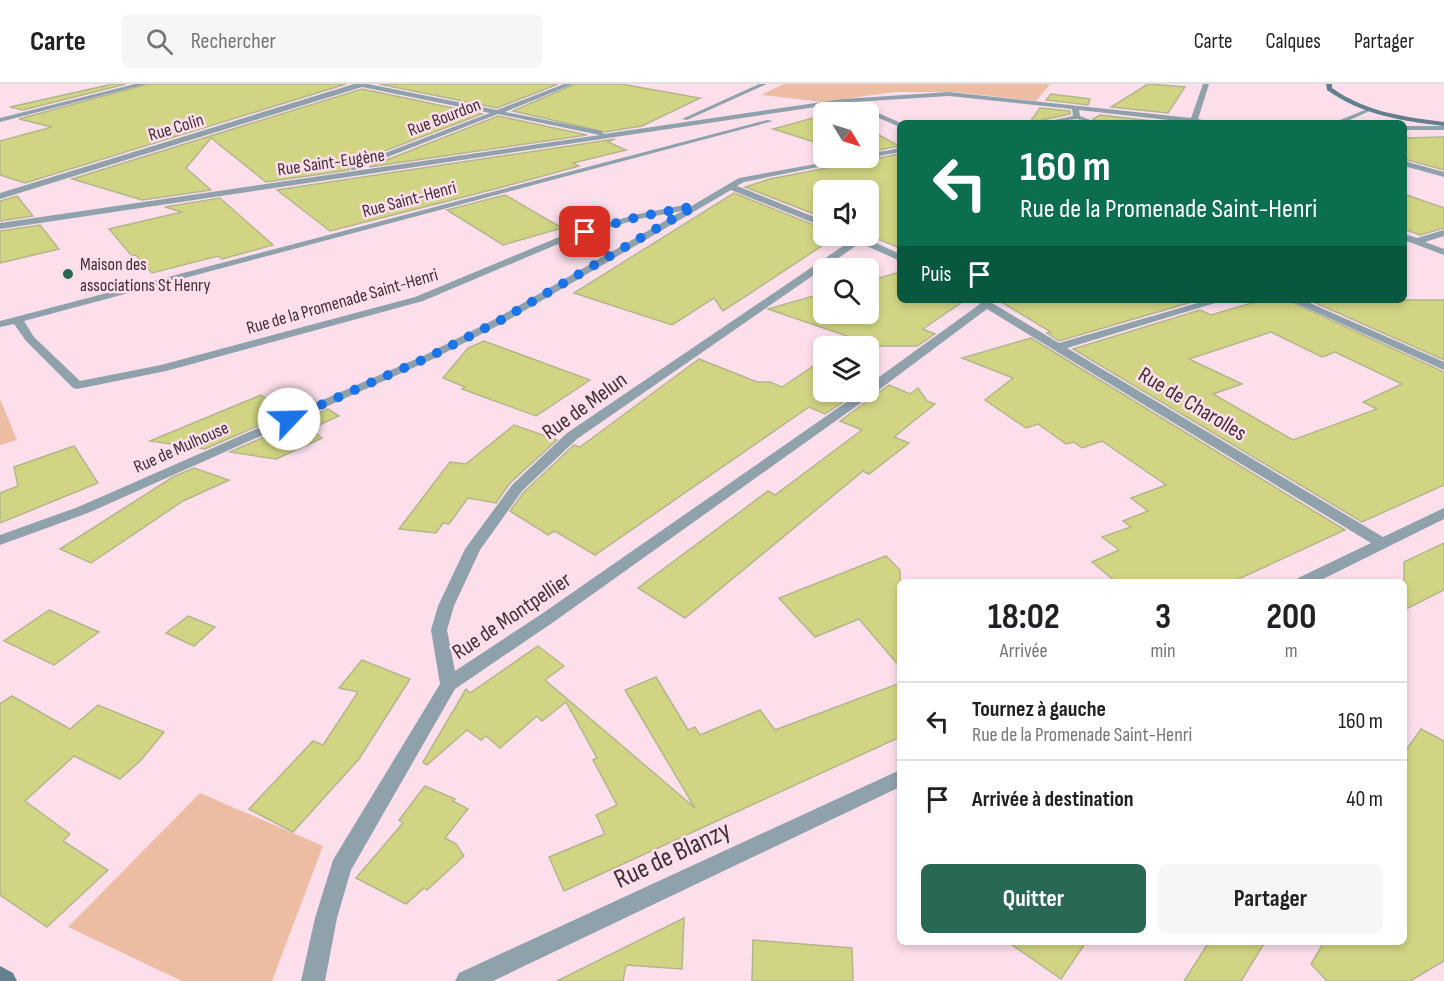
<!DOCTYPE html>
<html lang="fr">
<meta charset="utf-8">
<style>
body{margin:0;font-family:"Sofia Sans Condensed",sans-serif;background:#f6f6f6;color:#202124;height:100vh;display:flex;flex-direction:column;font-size:22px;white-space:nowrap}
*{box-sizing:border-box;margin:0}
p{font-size:20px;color:#757577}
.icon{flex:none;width:33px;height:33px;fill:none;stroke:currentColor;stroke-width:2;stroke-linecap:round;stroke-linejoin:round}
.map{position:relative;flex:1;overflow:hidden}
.panel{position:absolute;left:897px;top:495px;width:510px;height:366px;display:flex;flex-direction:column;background:#fff;border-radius:9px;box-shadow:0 3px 9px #0003}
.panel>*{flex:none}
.top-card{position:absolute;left:897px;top:36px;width:510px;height:183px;border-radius:9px;box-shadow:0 3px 9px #0003;background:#0b6e4f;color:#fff;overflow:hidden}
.needle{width:39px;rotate:128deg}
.controls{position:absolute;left:813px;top:18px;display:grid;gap:12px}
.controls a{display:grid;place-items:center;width:66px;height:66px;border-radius:9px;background:#fff;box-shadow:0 3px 9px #0003;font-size:30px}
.pin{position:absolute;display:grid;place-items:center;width:51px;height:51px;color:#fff;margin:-26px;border-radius:12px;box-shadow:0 3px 9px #0006}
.me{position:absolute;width:66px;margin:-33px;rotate:66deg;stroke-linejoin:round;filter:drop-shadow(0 0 4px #0008)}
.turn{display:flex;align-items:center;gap:21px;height:126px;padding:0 24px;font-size:27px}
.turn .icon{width:78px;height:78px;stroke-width:2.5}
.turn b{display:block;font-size:42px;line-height:51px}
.then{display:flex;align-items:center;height:57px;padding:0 24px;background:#0003;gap:12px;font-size:22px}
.eta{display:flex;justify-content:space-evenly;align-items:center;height:102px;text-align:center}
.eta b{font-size:36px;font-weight:700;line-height:42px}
.primary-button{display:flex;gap:12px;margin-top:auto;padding:12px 24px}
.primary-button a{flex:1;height:69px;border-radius:9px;background:#296855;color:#fff;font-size:24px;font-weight:700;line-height:69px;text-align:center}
.primary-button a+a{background:#f6f6f6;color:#202124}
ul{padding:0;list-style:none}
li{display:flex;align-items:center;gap:18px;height:78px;padding:0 24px;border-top:2px solid #e0e0e0}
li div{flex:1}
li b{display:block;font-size:22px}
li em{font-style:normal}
header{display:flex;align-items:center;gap:36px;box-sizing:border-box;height:84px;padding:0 30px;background:#fff;border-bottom:2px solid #e0e0e0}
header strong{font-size:28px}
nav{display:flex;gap:33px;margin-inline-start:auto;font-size:21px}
.search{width:420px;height:54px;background:#f6f6f6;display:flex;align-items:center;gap:15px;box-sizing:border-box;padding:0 21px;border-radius:9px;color:#757577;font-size:22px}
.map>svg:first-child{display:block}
</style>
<header>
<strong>Carte</strong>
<div class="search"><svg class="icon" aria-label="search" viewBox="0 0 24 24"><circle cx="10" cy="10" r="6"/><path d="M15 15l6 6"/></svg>Rechercher</div>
<nav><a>Carte</a><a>Calques</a><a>Partager</a></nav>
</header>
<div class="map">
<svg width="1444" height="897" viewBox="0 0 1444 897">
<rect width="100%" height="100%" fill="#fcdfeb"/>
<g fill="#edbda3">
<polygon points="784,0 1050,0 1036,17 955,8 895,8 822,18 761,11"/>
<polygon points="0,315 17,356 0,361"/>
<polygon points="200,709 323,762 272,897 182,897 68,843"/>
</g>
<g fill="#d1d583" stroke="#b3b68c" stroke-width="1.5" fill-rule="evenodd">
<polygon points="113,0 126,0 23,26 10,23"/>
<polygon points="148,0 346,0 25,99 0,91 0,57 52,43 19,35"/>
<polygon points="379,0 558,0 497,24"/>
<polygon points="575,0 621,0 700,14 642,42 605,48 513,27"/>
<polygon points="1148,0 1185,3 1168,29 1111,23"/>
<polygon points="362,5 482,30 350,80 349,86 266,98 211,54 186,84 211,106 142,116 72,95"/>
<polygon points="1051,10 1090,15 1088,21 1046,16"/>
<polygon points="1040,24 1070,27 1070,30 1029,39"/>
<polygon points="824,31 824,61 773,45"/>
<polygon points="1100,31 1162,38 1100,39 1093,35"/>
<polygon points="498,32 587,51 369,83"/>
<polygon points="868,45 899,62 868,68"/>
<polygon points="1444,53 1444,86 1404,75 1404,54"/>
<polygon points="615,55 608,58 626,66 573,79 579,82 495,105 330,147 277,106"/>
<polygon points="900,70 900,164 868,151 868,106 824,106 824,134 745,103 770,95"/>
<polygon points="734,109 824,145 824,152 837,152 723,227 714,214 672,241 574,209"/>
<polygon points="1404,110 1444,124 1444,144 1420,151 1404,145"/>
<polygon points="505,111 562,144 503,161 447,126"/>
<polygon points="17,112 33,132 0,137 0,117"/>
<polygon points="220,114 273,161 222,175 218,172 152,189 136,171 132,172 109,145 182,128 165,123"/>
<polygon points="40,141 59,165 0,179 0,147"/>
<polygon points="900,188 900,216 965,216 923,245 935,250 917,262 876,262 768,225 824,209 824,230 868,230 868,197"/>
<polygon points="998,216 1181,216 1188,219 1059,257 1047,249 1051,248"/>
<path d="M 1262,216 L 1287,216 L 1444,288 L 1444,401 L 1362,438 L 1073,265 L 1200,226 L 1211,231 ZM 1271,248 L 1322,273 L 1335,268 L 1402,300 L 1363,318 L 1377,325 L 1293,356 L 1213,310 L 1242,300 L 1189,275 Z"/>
<polygon points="1309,216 1444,216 1444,276"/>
<polygon points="1031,254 1345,446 1232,498 1116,498 1092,478 1119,466 1102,453 1131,443 1123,437 1148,427 1131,414 1166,401 1102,357 1082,364 1074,358 1066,360 1038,340 1026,344 985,316 1013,294 962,274"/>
<polygon points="484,257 590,296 536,332 462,305 465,303 443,294 468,264"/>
<polygon points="699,275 757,298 770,298 782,303 824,275 824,308 858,308 825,330 809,323 595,471 555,447 548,451 510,427 524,408 574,361 580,363"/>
<polygon points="889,301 910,310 918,304 927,317 935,320 894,353 909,359 869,390 863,387 685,534 638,504 768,407 775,411 862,346 840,337"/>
<polygon points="301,307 315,317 205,365 150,357 261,311 273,319"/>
<polygon points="328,325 339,332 310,345 322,354 276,375 230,368"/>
<polygon points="514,341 557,356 510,399 496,419 468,414 449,440 443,439 436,449 399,445 450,378 466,380"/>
<polygon points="74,362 98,399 0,439 0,409 18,402 14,383"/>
<polygon points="194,384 229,396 183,417 91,479 60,465 173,393"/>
<polygon points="1444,459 1444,506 1404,526 1404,478"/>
<polygon points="886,472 900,486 900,583 859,535 815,553 779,514"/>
<polygon points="49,526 99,548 54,581 4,557"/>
<polygon points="188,532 215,543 194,562 166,549"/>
<polygon points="538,562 564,582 545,596 695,724 625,606 656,593 688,646 695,643 700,651 760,626 775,646 900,599 900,653 564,807 549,773 605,750 596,731 617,721 593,676 597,674 566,618 542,637 537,632 500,664 486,652 481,656 467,646 427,681 423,678 466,605 470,609"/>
<polygon points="362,576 410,595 359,675 293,748 249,725 313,657 323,661 358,608 339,604"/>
<polygon points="12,612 70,645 98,621 164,648 141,676 120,695 74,672 25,717 70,750 63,757 108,786 47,843 0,811 0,620"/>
<polygon points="1421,645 1444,657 1444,877 1410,897 1327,897 1311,880 1324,858 1404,858 1404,669"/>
<polygon points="425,702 455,715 453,717 468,725 445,754 456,760 464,772 427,806 424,804 406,820 356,794 403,739 399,736"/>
<polygon points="684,834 682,885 626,881 623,897 557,897"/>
<polygon points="753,856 852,864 853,897 752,897"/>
<polygon points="1008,858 1086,858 1061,895"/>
<polygon points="1209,858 1265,858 1241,897 1184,897"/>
</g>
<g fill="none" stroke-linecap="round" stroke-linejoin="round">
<g fill="#8fa2ac" fill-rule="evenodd">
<polygon points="135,0 146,0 0,38 0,34"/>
<polygon points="354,0 368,0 497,26 564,0 573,0 505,28 601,47 604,50 843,15 949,8 1191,34 1203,0 1209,0 1198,35 1219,39 1195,39 1079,26 1080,32 1098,39 1077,35 1040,39 1073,32 1072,25 949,12 853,18 901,39 900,43 843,19 0,145 0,139 600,51 498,30 354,86 351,86 351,82 490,29 362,3 0,115 0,109"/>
<polygon points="759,0 767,0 687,36 682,35"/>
<polygon points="1367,25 1372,26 1343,39 1333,39"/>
<polygon points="767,36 773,37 24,237 34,253 80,297 161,281 415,213 564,151 638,130 684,121 688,124 739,94 849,74 863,74 744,98 737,102 824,137 824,143 731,106 505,238 433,275 88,429 0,461 0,451 78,423 425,271 497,234 682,127 639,135 570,155 423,217 166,287 77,305 73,304 26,257 14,240 0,243 0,237"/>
<rect x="1404" y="42" width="40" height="4"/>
<polygon points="900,64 900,68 868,74 865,74 868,74 868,70"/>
<polygon points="1404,77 1444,88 1444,93 1404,82"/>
<polygon points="1444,146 1444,152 1425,158 1444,165 1444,171 1404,156 1404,150 1417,154"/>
<polygon points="847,152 863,153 900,170 900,177 860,159 577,355 522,407 480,466 454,522 447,546 455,587 543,529 861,308 868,308 868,301 980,220 975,216 987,216 1059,259 1208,216 1225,216 1067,264 1383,453 1444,424 1444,435 1317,498 1296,498 1298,494 1371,459 987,225 872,311 555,537 455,605 351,786 337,834 325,897 301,897 315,834 333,776 440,600 431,546 438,522 465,465 512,401 567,349 852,156"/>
<polygon points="1289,216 1303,216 1444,278 1444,286"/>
<polygon points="900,686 900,703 493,897 455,897 459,889"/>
</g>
<g fill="#64808f" fill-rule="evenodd">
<path d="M 1326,0 L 1332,0 L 1332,4 C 1366,28 1404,33 1444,38 L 1444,42 C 1402,37 1362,31 1327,6 Z"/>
<polygon points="0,882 13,889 17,897 0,897"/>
</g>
</g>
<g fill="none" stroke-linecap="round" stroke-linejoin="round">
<polyline stroke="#1a73e8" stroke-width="10" stroke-dasharray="0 18" points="289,335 429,273 501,236 695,122 638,133 585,148"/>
</g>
<circle fill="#296855" stroke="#fcdfeb" stroke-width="2" cx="68" cy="190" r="6"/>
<g text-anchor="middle" stroke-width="5" stroke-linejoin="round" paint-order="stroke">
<g font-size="18" fill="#412f37" stroke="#fcdfeb">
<text transform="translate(444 33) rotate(-21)" y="6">Rue Bourdon</text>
<text transform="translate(176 43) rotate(-17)" y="6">Rue Colin</text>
<text transform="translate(331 78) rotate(-8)" y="6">Rue Saint-Eugène</text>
<text transform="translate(409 115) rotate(-15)" y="6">Rue Saint-Henri</text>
<text transform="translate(342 217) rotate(-16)" y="6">Rue de la Promenade Saint-Henri</text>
<text transform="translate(181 363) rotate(-24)" y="6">Rue de Mulhouse</text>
</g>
<g font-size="18" fill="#412f37" stroke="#fcdfeb" text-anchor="start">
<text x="80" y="186">Maison des<tspan x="80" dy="21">associations St Henry</tspan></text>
</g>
<g font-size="22" fill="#412f37" stroke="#fcdfeb">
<text transform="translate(1193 319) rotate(31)" y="8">Rue de Charolles</text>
<text transform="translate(584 321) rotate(-36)" y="8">Rue de Melun</text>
<text transform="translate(511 531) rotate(-34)" y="8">Rue de Montpellier</text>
</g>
<g font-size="27" fill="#412f37" stroke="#fcdfeb">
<text transform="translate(672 770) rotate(-25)" y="9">Rue de Blanzy</text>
</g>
</g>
</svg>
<div class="controls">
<a><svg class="needle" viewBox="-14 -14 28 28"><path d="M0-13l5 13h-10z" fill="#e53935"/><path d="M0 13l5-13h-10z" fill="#757577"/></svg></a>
<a><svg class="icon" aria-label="sound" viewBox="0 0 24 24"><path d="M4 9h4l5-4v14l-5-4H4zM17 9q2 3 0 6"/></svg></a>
<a><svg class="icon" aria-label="search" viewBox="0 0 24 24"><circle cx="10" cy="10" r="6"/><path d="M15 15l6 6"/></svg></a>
<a><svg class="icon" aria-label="layers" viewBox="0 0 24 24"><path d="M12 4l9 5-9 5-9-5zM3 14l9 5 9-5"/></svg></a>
</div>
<div class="pin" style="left:585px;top:148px;background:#d93025"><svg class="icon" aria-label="arrive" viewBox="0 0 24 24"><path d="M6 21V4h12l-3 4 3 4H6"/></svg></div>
<svg class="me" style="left:289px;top:335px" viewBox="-20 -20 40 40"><circle r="19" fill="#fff"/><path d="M0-13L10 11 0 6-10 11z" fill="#1a73e8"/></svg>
<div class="top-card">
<div class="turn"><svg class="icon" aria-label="left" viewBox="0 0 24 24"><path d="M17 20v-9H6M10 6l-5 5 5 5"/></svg><div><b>160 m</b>Rue de la Promenade Saint-Henri</div></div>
<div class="then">Puis<svg class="icon" aria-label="arrive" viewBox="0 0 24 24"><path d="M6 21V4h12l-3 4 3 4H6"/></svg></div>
</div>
<section class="panel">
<div class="eta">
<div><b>18:02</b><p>Arrivée</p></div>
<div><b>3</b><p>min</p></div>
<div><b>200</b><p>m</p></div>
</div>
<ul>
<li><svg class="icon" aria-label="left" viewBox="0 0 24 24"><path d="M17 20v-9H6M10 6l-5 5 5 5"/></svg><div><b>Tournez à gauche</b><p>Rue de la Promenade Saint-Henri</p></div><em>160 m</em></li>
<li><svg class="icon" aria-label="arrive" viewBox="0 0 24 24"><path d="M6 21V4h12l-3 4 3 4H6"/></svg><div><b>Arrivée à destination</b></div><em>40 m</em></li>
</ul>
<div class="primary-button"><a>Quitter</a><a>Partager</a></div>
</section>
</div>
